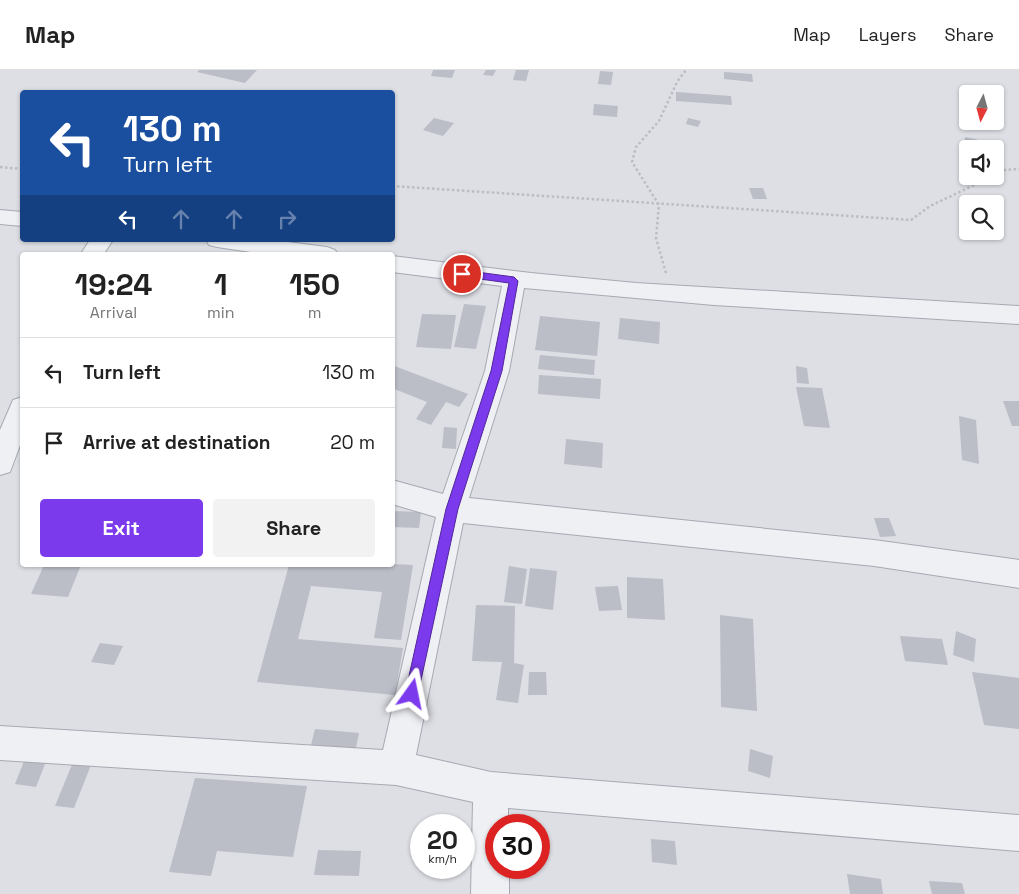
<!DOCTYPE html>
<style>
body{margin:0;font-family:"Space Grotesk",sans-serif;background:#f2f2f2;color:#222;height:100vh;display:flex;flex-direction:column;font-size:19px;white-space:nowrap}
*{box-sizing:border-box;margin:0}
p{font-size:16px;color:#767676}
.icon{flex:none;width:28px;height:28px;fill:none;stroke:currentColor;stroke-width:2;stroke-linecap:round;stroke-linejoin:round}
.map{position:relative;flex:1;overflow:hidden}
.drawer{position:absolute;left:20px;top:182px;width:375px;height:315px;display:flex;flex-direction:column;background:#fff;border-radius:5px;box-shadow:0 1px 4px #0004}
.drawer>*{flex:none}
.banner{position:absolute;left:20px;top:20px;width:375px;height:152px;border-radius:5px;box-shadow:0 1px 4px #0004;background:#1a4fa0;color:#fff;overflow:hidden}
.needle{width:32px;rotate:186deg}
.fabs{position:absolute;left:959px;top:15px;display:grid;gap:10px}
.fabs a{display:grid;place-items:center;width:45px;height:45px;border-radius:5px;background:#fff;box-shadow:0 1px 4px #0004;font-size:25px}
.speed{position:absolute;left:410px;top:744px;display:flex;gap:10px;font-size:25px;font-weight:700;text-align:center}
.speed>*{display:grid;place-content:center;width:65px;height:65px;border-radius:50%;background:#fff;box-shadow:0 1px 4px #0004;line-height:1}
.speed small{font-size:12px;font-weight:400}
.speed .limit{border:8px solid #d22;background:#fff;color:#111}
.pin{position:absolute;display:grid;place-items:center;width:42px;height:42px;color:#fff;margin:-21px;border:2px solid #fff;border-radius:50%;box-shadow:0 1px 5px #0007}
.me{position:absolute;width:55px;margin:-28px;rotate:12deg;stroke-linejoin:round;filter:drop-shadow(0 0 4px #0008)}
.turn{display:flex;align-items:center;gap:18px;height:105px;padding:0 20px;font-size:22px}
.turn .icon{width:65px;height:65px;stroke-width:2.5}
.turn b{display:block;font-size:35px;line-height:42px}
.lanes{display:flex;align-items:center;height:48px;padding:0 20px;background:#0003;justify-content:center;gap:25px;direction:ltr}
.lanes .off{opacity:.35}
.eta{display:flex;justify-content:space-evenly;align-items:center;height:85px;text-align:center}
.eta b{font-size:30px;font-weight:700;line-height:35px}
.cta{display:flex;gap:10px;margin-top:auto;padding:10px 20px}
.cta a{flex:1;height:58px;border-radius:5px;background:#7c3aed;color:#fff;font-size:20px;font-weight:700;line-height:58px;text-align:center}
.cta a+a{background:#f2f2f2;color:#222}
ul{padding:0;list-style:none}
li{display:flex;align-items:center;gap:15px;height:70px;padding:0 20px;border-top:1px solid #e0e0e0}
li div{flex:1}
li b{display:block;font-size:19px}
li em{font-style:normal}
header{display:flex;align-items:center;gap:30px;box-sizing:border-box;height:70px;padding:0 25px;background:#fff;border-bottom:1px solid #e0e0e0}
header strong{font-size:24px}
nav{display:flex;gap:28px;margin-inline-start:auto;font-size:18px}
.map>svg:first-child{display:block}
</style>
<header>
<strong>Map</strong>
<nav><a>Map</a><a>Layers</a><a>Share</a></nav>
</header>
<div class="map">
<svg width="1019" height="824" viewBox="0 0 1019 824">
<rect width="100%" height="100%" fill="#dddfe5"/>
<g fill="#bbbdc7">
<polygon points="199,0 257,0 245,13 197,2"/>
<polygon points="433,0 455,0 452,8 431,6"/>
<polygon points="486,0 496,0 493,6 483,5"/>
<polygon points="516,0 529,0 526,11 513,10"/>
<polygon points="600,1 613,2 611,15 598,14"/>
<polygon points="724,2 752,4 753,12 724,9"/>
<polygon points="676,22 731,26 732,35 676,31"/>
<polygon points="594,34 618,36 617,47 593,45"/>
<polygon points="434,48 454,53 443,66 423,60"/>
<polygon points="688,48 701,51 698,57 686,54"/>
<polygon points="965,67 979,70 979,77 964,74"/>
<polygon points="749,118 763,118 767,129 753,129"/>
<polygon points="464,234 486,236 476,279 454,277"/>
<polygon points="422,244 456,245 451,279 416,277"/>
<polygon points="540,246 600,252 597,286 535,280"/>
<polygon points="620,248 660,252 659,274 618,269"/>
<polygon points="540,285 595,290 594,305 538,299"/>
<polygon points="392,295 468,324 459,337 446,332 431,355 416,349 427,332 392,318"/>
<polygon points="796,296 807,298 809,314 797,313"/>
<polygon points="539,305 601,309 600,329 538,324"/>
<polygon points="796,317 822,318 830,358 804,356"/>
<polygon points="1003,331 1019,331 1019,356 1012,356"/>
<polygon points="959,346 976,350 979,394 962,390"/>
<polygon points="444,357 457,358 456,379 442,378"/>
<polygon points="566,369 603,373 602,398 564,394"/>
<polygon points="392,441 421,442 419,458 392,457"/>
<polygon points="874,448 889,448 896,466 880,467"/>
<polygon points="392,494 413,495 401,570 374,568 382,522 311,516 298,569 403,578 395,625 257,612 289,495"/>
<polygon points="44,495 81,495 68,527 31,524"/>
<polygon points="509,496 527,499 522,534 504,532"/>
<polygon points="530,498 557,501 553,540 525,536"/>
<polygon points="627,507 663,509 665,550 627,548"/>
<polygon points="618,516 622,540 599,541 595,517"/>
<polygon points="476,535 515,536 514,593 524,595 518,633 496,630 502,592 472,591"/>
<polygon points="720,545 753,549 757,641 721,637"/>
<polygon points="956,561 976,569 974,592 953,585"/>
<polygon points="900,566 942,569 948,595 905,591"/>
<polygon points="100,573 123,576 114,595 91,592"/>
<polygon points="529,602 546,602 547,625 528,625"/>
<polygon points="972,602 1019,608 1019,659 984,655"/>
<polygon points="315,659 359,663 354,687 309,683"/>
<polygon points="750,679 773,686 770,708 748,701"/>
<polygon points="26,686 47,689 36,717 15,714"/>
<polygon points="73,692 91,695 74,738 55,736"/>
<polygon points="195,708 307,716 293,787 217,781 211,806 169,802"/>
<polygon points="651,769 675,771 677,795 652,792"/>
<polygon points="318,780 361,781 359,806 314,805"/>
<polygon points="847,804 881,809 883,824 850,824"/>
<polygon points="929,811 962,813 965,824 932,824"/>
</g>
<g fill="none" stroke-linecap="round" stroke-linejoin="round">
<g stroke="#a7a9b2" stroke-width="2">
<g id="minor">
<polygon points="0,140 22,142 22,156 0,154"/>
<polygon points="90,170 113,170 103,185 80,185"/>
<polygon points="206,170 272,170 327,177 335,180 338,185 272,185 217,177 209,175"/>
<polygon points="392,186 531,203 636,213 1019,236 1019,254 714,235 524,218 509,301 469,428 874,470 1019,490 1019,518 874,496 463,453 416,685 491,702 1019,745 1019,781 508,738 508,755 496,755 496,798 509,798 509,824 471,824 473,732 396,715 0,690 0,656 383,680 436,447 392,434 392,410 443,424 485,301 502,216 392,202"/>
<polygon points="22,327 22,370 10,402 0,405 0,360 13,330"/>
</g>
</g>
<g stroke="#bcbdc4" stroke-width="2.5" stroke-dasharray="2.5 2.5" stroke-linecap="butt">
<polyline points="0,97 22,99"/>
<polyline points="995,105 1003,100 1019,99"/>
<polyline points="392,116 911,150 930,136 993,106"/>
<polyline points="666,203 656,168 659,135 632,92 636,77 659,51 677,12 686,0"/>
</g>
<use href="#minor" fill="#eff0f4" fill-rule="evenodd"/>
</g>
<polygon fill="#7c3aed" stroke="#51269a" points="462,200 514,207 518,211 502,301 458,439 418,624 417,629 412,631 407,629 405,624 446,439 491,301 509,213 458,206 457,204"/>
</svg>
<div class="fabs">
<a><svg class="needle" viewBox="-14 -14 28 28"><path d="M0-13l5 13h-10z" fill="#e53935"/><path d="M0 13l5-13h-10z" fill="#767676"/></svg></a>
<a><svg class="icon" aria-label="sound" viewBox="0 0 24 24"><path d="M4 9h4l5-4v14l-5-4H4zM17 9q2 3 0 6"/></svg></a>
<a><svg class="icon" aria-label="search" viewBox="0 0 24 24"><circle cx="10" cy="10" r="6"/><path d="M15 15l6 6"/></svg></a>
</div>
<div class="speed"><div>20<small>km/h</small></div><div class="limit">30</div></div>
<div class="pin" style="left:462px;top:204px;background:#d93025"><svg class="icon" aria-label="arrive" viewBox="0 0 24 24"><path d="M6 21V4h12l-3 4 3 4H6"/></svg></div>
<svg class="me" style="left:412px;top:624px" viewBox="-20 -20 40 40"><path d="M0-17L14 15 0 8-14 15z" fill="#7c3aed" stroke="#fff" stroke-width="4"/></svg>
<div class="banner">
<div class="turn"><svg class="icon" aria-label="left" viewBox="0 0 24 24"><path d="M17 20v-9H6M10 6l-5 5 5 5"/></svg><div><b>130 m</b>Turn left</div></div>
<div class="lanes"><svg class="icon" aria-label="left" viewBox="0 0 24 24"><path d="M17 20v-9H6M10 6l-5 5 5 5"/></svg><svg class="icon off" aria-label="ahead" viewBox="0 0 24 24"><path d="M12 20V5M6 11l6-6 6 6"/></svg><svg class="icon off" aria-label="ahead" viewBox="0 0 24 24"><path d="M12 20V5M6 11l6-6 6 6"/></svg><svg class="icon off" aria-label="right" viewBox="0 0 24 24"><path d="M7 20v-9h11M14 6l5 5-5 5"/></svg></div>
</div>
<section class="drawer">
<div class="eta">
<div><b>19:24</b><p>Arrival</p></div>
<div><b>1</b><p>min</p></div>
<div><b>150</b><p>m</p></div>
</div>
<ul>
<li><svg class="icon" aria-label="left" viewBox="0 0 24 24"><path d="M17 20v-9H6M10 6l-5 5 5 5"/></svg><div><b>Turn left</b></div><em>130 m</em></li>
<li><svg class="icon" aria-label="arrive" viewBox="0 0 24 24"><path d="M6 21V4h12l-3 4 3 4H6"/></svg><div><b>Arrive at destination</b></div><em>20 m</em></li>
</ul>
<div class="cta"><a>Exit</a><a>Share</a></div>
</section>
</div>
